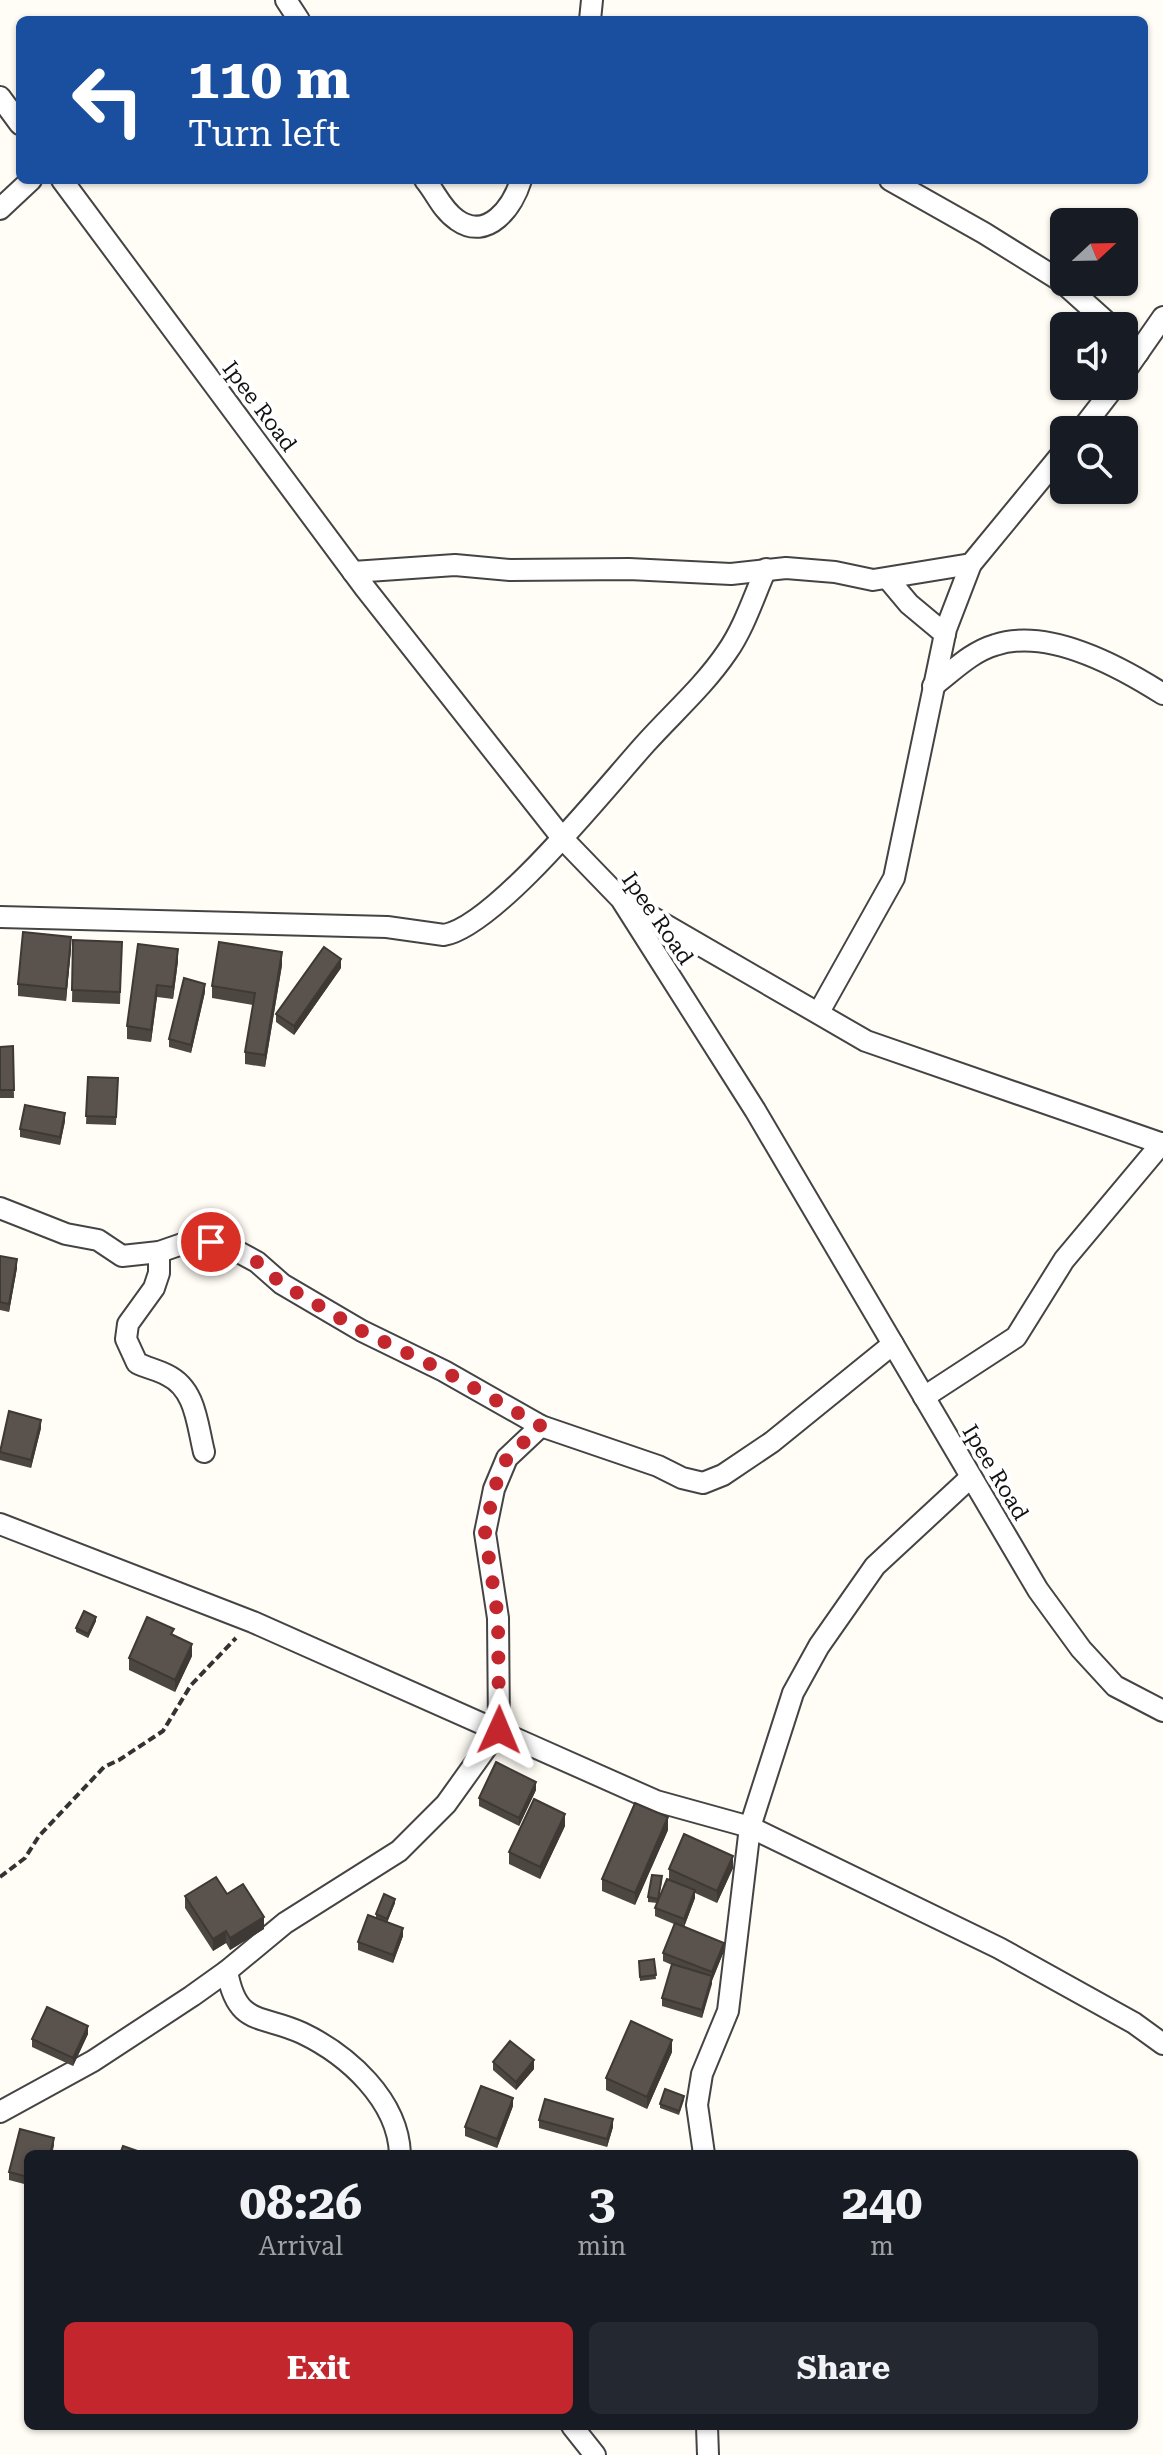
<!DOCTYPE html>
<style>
body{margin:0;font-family:"Roboto Serif",serif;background:#242831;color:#f1f3f6;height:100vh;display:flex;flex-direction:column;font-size:30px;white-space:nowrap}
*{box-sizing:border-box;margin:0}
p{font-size:26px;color:#9ea1a6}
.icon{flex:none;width:44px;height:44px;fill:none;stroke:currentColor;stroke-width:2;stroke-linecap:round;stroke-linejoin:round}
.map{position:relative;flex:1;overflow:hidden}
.details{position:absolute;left:24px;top:2150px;width:1114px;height:280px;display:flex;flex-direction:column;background:#171b24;border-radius:12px;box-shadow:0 2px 6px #0004}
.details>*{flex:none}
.top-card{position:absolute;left:16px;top:16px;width:1132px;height:168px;border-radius:12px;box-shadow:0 2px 6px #0004;background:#1a4fa0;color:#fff;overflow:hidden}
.needle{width:52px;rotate:68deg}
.buttons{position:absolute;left:1050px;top:208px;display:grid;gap:16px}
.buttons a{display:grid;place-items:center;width:88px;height:88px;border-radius:12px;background:#171b24;box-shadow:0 2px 6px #0004;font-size:40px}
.pin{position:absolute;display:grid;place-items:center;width:68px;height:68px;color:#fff;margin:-34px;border:4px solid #fff;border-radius:50%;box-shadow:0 2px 8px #0007}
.me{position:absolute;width:88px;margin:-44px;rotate:1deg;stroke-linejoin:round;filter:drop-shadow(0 0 6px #0008)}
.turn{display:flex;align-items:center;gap:28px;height:168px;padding:0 40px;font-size:36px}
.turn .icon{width:104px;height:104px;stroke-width:2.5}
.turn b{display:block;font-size:56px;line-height:68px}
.eta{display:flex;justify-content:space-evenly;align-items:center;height:136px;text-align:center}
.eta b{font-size:48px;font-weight:700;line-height:56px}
.action{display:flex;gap:16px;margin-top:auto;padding:16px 40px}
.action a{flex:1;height:92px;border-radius:12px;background:#c4262e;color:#fff;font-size:32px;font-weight:700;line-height:92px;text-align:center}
.action a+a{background:#242831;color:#f1f3f6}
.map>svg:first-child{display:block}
</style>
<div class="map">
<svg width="1163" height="2455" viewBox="0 0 1163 2455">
<rect width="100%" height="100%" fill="#fffdf5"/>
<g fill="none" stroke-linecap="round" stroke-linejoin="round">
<g stroke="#444" stroke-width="24">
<g id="street">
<polyline points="286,0 299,20"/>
<polyline points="590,20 592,0"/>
<polyline points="0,97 20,124"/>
<polyline points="62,180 365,588 563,839 621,899 755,1110 1038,1590 1081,1649 1115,1686 1163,1711"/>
<path d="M 425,180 C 436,193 442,210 457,220 C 488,242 513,206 521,180"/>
<polyline points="890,180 984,233 1061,281 1111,326"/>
<polyline points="0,209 31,180"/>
<polyline points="1124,339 1138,353"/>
<polyline points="1124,373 1163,317"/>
<polyline points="1081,430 1115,386"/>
<polyline points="353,572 455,565 510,570 629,569 731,574 786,568 835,572 873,580 971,564"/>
<polyline points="888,579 909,604 945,634"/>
<path d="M 933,686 C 953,671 971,652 995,645 C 1048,627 1119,666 1163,694"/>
<polyline points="624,901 866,1041 1163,1144"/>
<path d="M 0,917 L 387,927 L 444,935 C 496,926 607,786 646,743 C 672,714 704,686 727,652 C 744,628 754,596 766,569"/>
<polyline points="819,1012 894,878 946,629 971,564 1064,451"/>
<polyline points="0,1208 66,1234 98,1240 122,1256 159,1252 188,1242 211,1242 231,1248 257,1262 282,1284 362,1331 444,1371 541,1426 658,1466 682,1478 703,1483 723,1475 772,1442 893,1344"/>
<path d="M 159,1252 L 159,1273 L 154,1288 L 128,1324 L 126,1339 L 137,1363 C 147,1368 158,1370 167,1375 C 196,1389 197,1424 204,1452"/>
<polyline points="924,1397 1016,1337 1064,1260 1162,1143"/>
<polyline points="0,1524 253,1622 656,1801 750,1827 999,1948 1134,2023 1163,2044"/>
<path d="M 227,1971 C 237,2027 261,2014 302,2033 C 348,2055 398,2100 400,2154"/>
<polyline points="0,2112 93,2061 192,1996 227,1971 285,1923 399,1851 446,1804 499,1730 498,1618 485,1533 494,1489 507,1458 541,1426"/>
<polyline points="704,2154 697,2105 702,2074 728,2011 750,1827 793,1693 819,1646 875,1566 971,1477"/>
<polyline points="572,2426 595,2455"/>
<polyline points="707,2426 708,2455"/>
</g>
</g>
<polyline stroke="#333" stroke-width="4" stroke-dasharray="8 4" stroke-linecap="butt" points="0,1877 25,1858 39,1836 104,1767 119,1760 163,1731 191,1685 236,1638"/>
<use href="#street" stroke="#fff" stroke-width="20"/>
</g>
<g fill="#4d4742">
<polygon points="73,940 122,942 120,1004 72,1002"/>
<polygon points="138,944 178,961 173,999 157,997 151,1042 127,1039 127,1026"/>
<polygon points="71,949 66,1001 18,996 18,984"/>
<polygon points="282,965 265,1067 245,1064 245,1052 253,1005 212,998 212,986"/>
<polygon points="341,968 294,1035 276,1022 276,1014"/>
<polygon points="205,992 191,1053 169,1047 169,1039"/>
<polygon points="13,1046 14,1098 0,1098 0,1047"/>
<polygon points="88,1077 118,1078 116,1125 86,1124"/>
<polygon points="65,1121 60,1145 20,1137 20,1129"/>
<polygon points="0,1256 17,1268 9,1312 0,1310"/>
<polygon points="41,1428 31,1468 0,1460 0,1448"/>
<polygon points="96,1621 88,1638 76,1632 76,1628"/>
<polygon points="174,1635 192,1656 175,1692 129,1670 129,1658"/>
<polygon points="536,1790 519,1826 479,1806 479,1798"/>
<polygon points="565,1826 540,1879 509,1864 509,1852"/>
<polygon points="668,1830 635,1905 602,1891 602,1879"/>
<polygon points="733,1868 717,1903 695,1893 695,1898 684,1927 724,1951 712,1980 702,2018 662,2006 662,1998 672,1965 663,1961 663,1953 674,1924 655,1916 655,1908 657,1903 648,1902 648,1897 662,1881 659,1897 669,1880 669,1869"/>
<polygon points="227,1894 264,1929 230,1950 226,1943 213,1951 185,1908 185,1896"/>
<polygon points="395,1903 387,1922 403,1936 393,1963 358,1950 358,1942 376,1918 376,1914"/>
<polygon points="654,1959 656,1979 640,1981 639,1961"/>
<polygon points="88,2034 73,2066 32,2047 32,2039"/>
<polygon points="672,2052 647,2109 606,2090 606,2078"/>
<polygon points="493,2062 534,2069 516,2090 493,2070"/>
<polygon points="684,2100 679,2115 660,2108 660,2104"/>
<polygon points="513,2106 497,2148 465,2136 465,2127"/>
<polygon points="539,2120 613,2127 607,2147 539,2128"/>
<polygon points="20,2129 54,2138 54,2146 52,2154 28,2154 28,2185 9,2180 9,2172"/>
</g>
<g fill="#3f3936">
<polygon points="71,937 71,949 66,1001 66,989"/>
<polygon points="178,949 178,961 173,999 173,987"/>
<polygon points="282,952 282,965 265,1067 265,1055"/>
<polygon points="341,959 341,968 294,1035 294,1026"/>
<polygon points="205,984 205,992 191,1053 191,1045"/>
<polygon points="157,985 157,997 151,1042 151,1030"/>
<polygon points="65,1113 65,1121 60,1145 60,1137"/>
<polygon points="17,1259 17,1268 9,1312 9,1304"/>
<polygon points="41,1420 41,1428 31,1468 31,1460"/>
<polygon points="96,1617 96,1621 88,1638 88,1634"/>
<polygon points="192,1644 192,1656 175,1692 175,1680"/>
<polygon points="536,1782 536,1790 519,1826 519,1818"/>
<polygon points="565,1814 565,1826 540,1879 540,1867"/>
<polygon points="668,1817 668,1830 635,1905 635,1893"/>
<polygon points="733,1856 733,1868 717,1903 717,1891"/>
<polygon points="695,1890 695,1898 684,1927 684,1919"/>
<polygon points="395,1899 395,1903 387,1923 387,1919"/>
<polygon points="264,1917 264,1929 230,1950 230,1938"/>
<polygon points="403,1928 403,1936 393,1963 393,1955"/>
<polygon points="226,1931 226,1943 213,1951 213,1939"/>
<polygon points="724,1943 724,1951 712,1981 712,1972"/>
<polygon points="712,1976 712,1984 702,2018 702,2010"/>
<polygon points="88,2026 88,2034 73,2066 73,2058"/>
<polygon points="672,2040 672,2052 647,2109 647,2097"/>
<polygon points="534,2060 534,2069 516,2090 516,2082"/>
<polygon points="513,2098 513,2106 497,2148 497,2139"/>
<polygon points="613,2119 613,2127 607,2147 607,2139"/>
</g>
<g fill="#5a524d" stroke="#3f3936" stroke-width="2">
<polygon points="23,932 71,937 66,989 18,984"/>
<polygon points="73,940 122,942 120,992 72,990"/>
<polygon points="219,942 282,952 265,1055 245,1052 255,993 212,986"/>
<polygon points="138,944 178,949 173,987 157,985 151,1030 127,1026"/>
<polygon points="324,947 341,959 294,1026 276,1014"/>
<polygon points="184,978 205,984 191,1045 169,1039"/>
<polygon points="13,1046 14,1090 0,1090 0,1047"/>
<polygon points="88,1077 118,1078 116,1117 86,1116"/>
<polygon points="25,1105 65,1113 60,1137 20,1129"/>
<polygon points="0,1256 17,1259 9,1304 0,1302"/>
<polygon points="9,1411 41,1420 31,1460 0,1452"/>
<polygon points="84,1611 96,1617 88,1634 76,1628"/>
<polygon points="147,1617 174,1629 171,1634 192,1644 175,1680 129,1658"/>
<polygon points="496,1762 536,1782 519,1818 479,1798"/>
<polygon points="534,1799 565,1814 540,1867 509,1852"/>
<polygon points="635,1803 668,1817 635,1893 602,1879"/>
<polygon points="684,1834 733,1856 717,1891 669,1869"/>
<polygon points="652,1875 662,1876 658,1899 648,1897"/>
<polygon points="216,1877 227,1894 243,1884 264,1917 230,1938 226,1931 213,1939 185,1896"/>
<polygon points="667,1879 695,1890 684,1919 655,1908"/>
<polygon points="384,1894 395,1899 387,1919 376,1914"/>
<polygon points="368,1915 403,1928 393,1955 358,1942"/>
<polygon points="675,1923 724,1943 712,1972 663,1953"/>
<polygon points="654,1959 656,1975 640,1977 639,1961"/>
<polygon points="672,1964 712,1976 702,2010 662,1998"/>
<polygon points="47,2007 88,2026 73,2058 32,2039"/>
<polygon points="631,2021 672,2040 647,2097 606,2078"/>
<polygon points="510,2041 534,2060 516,2082 493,2062"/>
<polygon points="481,2086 513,2098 497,2139 465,2127"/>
<polygon points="665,2089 684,2096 679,2111 660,2104"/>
<polygon points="545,2099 613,2119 607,2139 539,2120"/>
<polygon points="20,2129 54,2138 50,2154 28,2154 28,2177 9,2172"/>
<polygon points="123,2146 146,2154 120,2154"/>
</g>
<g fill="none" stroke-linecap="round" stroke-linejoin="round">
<polyline stroke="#c4262e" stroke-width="14" stroke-dasharray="0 25.2" points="211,1242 231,1248 257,1262 282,1284 362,1331 444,1371 541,1426 507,1458 494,1489 485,1533 498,1618 499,1730"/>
</g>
<g text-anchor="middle" stroke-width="8" stroke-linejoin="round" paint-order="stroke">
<g font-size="22" fill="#111" stroke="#fff">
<text transform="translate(260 406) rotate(53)" y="8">Ipee Road</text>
<text transform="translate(658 918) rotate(55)" y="8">Ipee Road</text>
<text transform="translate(996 1472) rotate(59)" y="8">Ipee Road</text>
</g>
</g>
</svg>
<div class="buttons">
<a><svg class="needle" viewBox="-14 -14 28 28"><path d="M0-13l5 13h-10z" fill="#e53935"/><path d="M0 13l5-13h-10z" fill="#9ea1a6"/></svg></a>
<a><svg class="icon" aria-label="sound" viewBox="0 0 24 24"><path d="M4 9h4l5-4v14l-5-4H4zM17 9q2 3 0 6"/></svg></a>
<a><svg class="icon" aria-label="search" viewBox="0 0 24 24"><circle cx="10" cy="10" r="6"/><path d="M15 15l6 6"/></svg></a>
</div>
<div class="pin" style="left:211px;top:1242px;background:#d93025"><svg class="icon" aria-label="arrive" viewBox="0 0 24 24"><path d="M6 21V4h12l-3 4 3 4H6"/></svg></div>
<svg class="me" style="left:499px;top:1730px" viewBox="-20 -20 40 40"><path d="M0-17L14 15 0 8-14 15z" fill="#c4262e" stroke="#fff" stroke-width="4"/></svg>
<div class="top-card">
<div class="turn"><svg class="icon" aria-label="left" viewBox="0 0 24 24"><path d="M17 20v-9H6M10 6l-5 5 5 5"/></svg><div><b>110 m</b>Turn left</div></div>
</div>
<section class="details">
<div class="eta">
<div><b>08:26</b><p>Arrival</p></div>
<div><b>3</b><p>min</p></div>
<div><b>240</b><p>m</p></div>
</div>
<div class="action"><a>Exit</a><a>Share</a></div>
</section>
</div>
